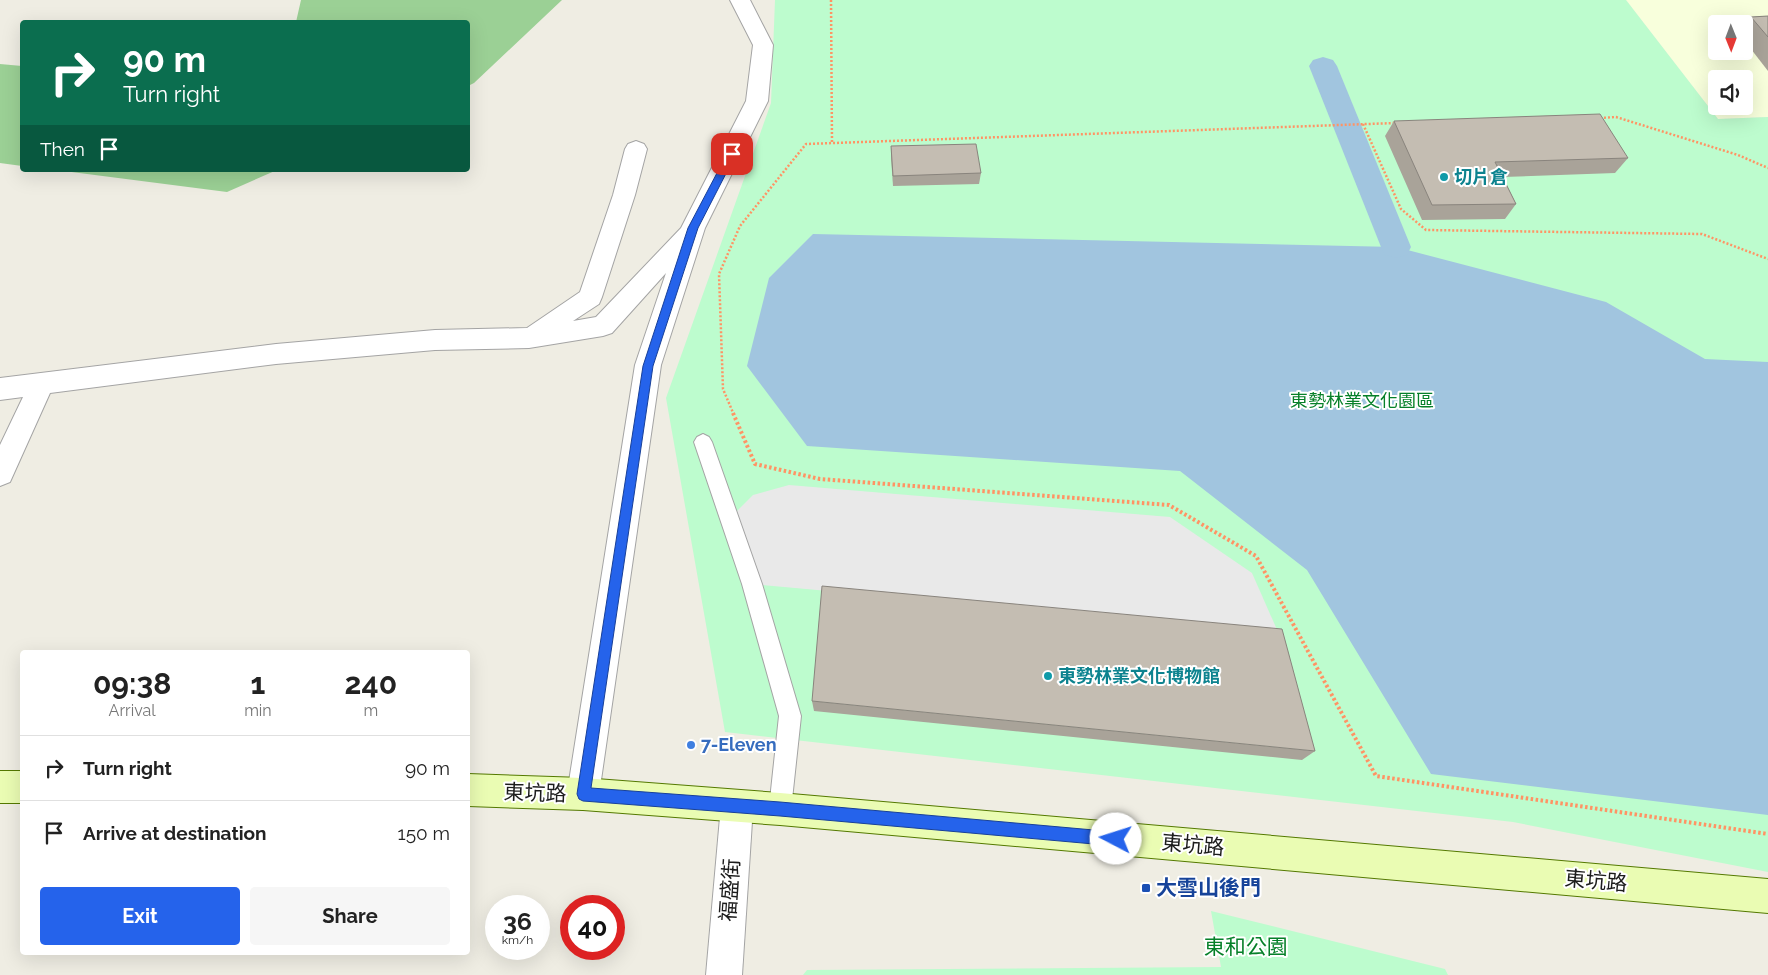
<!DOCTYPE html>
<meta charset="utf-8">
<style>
body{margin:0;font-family:Raleway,"Noto Sans TC",sans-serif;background:#f6f6f6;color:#222;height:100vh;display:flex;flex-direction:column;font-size:19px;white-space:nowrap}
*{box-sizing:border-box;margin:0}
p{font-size:16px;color:#767676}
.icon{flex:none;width:28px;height:28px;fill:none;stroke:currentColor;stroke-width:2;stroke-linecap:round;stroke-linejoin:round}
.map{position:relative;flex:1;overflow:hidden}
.sheet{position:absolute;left:20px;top:650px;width:450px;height:305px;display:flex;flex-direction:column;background:#fff;border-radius:5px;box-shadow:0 5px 20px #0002}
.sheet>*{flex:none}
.banner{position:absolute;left:20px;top:20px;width:450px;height:152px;border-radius:5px;box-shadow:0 5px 20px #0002;background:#0b6e4f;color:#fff;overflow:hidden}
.needle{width:32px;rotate:179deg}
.tools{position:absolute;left:1708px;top:15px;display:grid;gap:10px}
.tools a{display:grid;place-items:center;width:45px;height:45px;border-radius:5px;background:#fff;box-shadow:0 5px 20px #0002;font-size:25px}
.speed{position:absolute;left:485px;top:895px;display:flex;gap:10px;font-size:25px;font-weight:700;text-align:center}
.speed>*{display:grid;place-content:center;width:65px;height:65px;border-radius:50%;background:#fff;box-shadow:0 5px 20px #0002;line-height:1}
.speed small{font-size:12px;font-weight:400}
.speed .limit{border:8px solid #d22;background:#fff;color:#111}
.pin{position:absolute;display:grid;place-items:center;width:42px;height:42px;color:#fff;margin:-21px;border-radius:10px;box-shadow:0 2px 8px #0006}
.me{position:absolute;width:55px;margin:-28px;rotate:275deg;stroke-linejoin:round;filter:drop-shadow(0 0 4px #0008)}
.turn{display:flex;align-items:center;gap:18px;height:105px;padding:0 20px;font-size:22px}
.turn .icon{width:65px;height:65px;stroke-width:2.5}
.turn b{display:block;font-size:35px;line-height:42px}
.then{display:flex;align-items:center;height:48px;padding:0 20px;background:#0003;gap:10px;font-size:19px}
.eta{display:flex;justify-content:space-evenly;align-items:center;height:85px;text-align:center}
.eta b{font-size:30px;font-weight:700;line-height:35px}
.cta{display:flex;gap:10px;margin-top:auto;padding:10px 20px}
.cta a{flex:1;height:58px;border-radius:5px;background:#2563eb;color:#fff;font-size:20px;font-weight:700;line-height:58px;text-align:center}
.cta a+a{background:#f6f6f6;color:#222}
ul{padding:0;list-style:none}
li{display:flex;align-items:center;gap:15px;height:65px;padding:0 20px;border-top:1px solid #e0e0e0}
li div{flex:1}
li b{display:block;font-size:19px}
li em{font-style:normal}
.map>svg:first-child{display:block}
</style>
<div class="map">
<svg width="1768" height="975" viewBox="0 0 1768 975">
<rect width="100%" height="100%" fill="#efede3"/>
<path fill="#f8ffdc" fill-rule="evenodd" d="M 1626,0 L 1768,0 L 1768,117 L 1718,119 ZM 1716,24 L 1744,24 L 1744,51 L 1716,51 ZM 1716,79 L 1744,79 L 1744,106 L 1716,106 Z"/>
<g fill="#9bd095">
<polygon points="301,0 562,0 474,83 468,86 468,22 296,22"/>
<polygon points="0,64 22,66 22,166 0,163"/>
<polygon points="56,170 277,170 227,192"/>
</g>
<g fill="#bdfcce">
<polygon points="775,0 1626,0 1718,119 1768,117 1768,872 1513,822 725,732 666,398 771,103"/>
<polygon points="1211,911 1445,969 1448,975 803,975 807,970 1221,967"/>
</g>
<polygon fill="#e9e9e9" points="789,485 1170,517 1252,573 1278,632 752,584 730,518 753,495"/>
<polygon fill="#a1c5df" points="813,234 1396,247 1606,302 1705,359 1768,362 1768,815 1431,774 1307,570 1180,471 807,446 747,366 769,278"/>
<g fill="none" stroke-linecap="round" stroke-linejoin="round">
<polygon fill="#a1c5df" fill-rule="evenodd" points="1323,57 1333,60 1337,66 1411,247 1407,255 1396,258 1385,255 1381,247 1309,66 1313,60"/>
<g stroke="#a4a4a4" stroke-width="2">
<polygon id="lane" points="703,434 709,437 712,442 762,584 801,716 791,809 788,817 780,820 772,817 769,809 779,716 742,584 694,442 697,437"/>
</g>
<g stroke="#a4a4a4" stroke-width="2">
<g id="street">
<polygon points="730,0 750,0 773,45 768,101 705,228 661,365 599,794 595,806 583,810 571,806 567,794 635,365 666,273 612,333 603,336 529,348 435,350 276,364 50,393 10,482 0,486 0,445 23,397 0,400 0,378 276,344 435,330 527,328 580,292 613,195 625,149 628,144 636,141 644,144 647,149 635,195 602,297 599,304 573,321 596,317 681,228 746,101 753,45"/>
<polygon points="737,790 749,794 753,806 742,975 706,975 721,806 725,794"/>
</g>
</g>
<g stroke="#547900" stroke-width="2">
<g id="secondary">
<rect x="0" y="771" width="22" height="32"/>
<polygon points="468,774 583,778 780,793 1768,879 1768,913 780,825 583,810 468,806"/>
</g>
</g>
<g stroke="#ff9364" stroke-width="2.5" stroke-dasharray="2 2" stroke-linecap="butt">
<polyline points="831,0 832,143"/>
<polyline points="1600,118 1616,117 1738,155 1768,168"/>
<polyline points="1363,124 1401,209 1426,230 1702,234 1768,259"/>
<polyline points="734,415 723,389 719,274 740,226 806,144 1396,123"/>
</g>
<polyline stroke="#ff9364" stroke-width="4" stroke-dasharray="2.5 2.5" stroke-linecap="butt" points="733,413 755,464 820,479 1169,505 1256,556 1376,776 1768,834"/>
<use href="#lane" fill="#fff" fill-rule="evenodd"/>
<use href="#street" fill="#fff" fill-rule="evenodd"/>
<use href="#secondary" fill="#eafcb3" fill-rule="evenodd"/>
</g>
<g fill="#a9a399">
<polygon points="1768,16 1768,71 1744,40 1744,25 1751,17"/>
<polygon points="1394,121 1628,158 1615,173 1503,177 1516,204 1505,219 1422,220 1385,136"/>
<polygon points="891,146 981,173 979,184 893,186 891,157"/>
<polygon points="812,701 1315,751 1302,760 814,711"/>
</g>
<g fill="#c4bdb2" stroke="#89847d">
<polygon points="1768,16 1768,37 1751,17"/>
<polygon points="1600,114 1628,158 1495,162 1516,204 1432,205 1394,121"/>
<polygon points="976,144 981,173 893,176 891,146"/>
<polygon points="822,586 1282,629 1315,751 812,701"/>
</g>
<polygon fill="#2563eb" stroke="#184099" points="732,151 736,154 698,228 653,366 591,788 780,802 1116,832 1121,834 1123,839 1121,844 1116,846 780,816 583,801 579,799 577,794 643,366 688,228 727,154"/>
<g fill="#0f9aa8" stroke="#fff" stroke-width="2">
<circle cx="1444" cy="177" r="5"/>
<circle cx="1048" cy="676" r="5"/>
</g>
<circle fill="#3f7fe0" stroke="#fff" stroke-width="2" cx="691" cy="745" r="5"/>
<rect fill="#1a4fb4" stroke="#fff" stroke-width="2" x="1141" y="883" width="10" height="10" rx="2.5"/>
<g text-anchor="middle" stroke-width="4" stroke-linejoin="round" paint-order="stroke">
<g font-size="18" font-weight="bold" fill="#0d838f" stroke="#fff" text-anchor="start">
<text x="1454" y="183">切片倉</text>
<text x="1058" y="682">東勢林業文化博物館</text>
</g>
<g font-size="18" fill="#068029" stroke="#fff">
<text x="1362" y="407">東勢林業文化園區</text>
</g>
<g font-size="18" font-weight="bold" fill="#366cbe" stroke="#fff" text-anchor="start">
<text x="701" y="751">7-Eleven</text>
</g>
<g font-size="21" fill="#1d1d1d" stroke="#fff">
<text transform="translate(535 793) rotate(2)" y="7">東坑路</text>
<text transform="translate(1193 845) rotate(5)" y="7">東坑路</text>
<text transform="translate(1596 881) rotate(5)" y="7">東坑路</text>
<text transform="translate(730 890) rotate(-86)" y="7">福盛街</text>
</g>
<g font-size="21" font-weight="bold" fill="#164399" stroke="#fff" text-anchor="start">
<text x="1156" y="895">大雪山後門</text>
</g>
<g font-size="21" fill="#068029" stroke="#fff">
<text x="1246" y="954">東和公園</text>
</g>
</g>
</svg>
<div class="tools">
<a><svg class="needle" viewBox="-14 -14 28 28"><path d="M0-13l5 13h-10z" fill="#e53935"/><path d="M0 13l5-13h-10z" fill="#767676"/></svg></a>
<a><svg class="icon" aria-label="sound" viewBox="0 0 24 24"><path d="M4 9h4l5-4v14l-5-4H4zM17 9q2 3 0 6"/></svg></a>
</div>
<div class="speed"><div>36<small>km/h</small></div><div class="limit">40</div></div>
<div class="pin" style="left:732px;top:154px;background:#d93025"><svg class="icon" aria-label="arrive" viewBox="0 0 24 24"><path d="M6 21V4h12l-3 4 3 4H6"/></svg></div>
<svg class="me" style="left:1116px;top:839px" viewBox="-20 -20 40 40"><circle r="19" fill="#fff"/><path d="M0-13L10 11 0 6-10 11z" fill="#2563eb"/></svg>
<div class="banner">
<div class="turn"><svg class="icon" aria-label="right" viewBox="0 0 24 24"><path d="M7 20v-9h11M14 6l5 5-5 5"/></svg><div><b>90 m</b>Turn right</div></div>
<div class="then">Then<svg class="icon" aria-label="arrive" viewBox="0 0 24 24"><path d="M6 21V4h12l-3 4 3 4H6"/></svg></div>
</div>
<section class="sheet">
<div class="eta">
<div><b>09:38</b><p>Arrival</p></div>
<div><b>1</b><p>min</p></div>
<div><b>240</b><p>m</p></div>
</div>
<ul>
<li><svg class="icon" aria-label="right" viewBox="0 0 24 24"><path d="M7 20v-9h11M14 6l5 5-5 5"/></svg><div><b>Turn right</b></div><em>90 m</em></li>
<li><svg class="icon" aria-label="arrive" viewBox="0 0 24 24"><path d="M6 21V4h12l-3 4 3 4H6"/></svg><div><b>Arrive at destination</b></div><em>150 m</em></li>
</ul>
<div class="cta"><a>Exit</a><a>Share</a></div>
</section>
</div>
